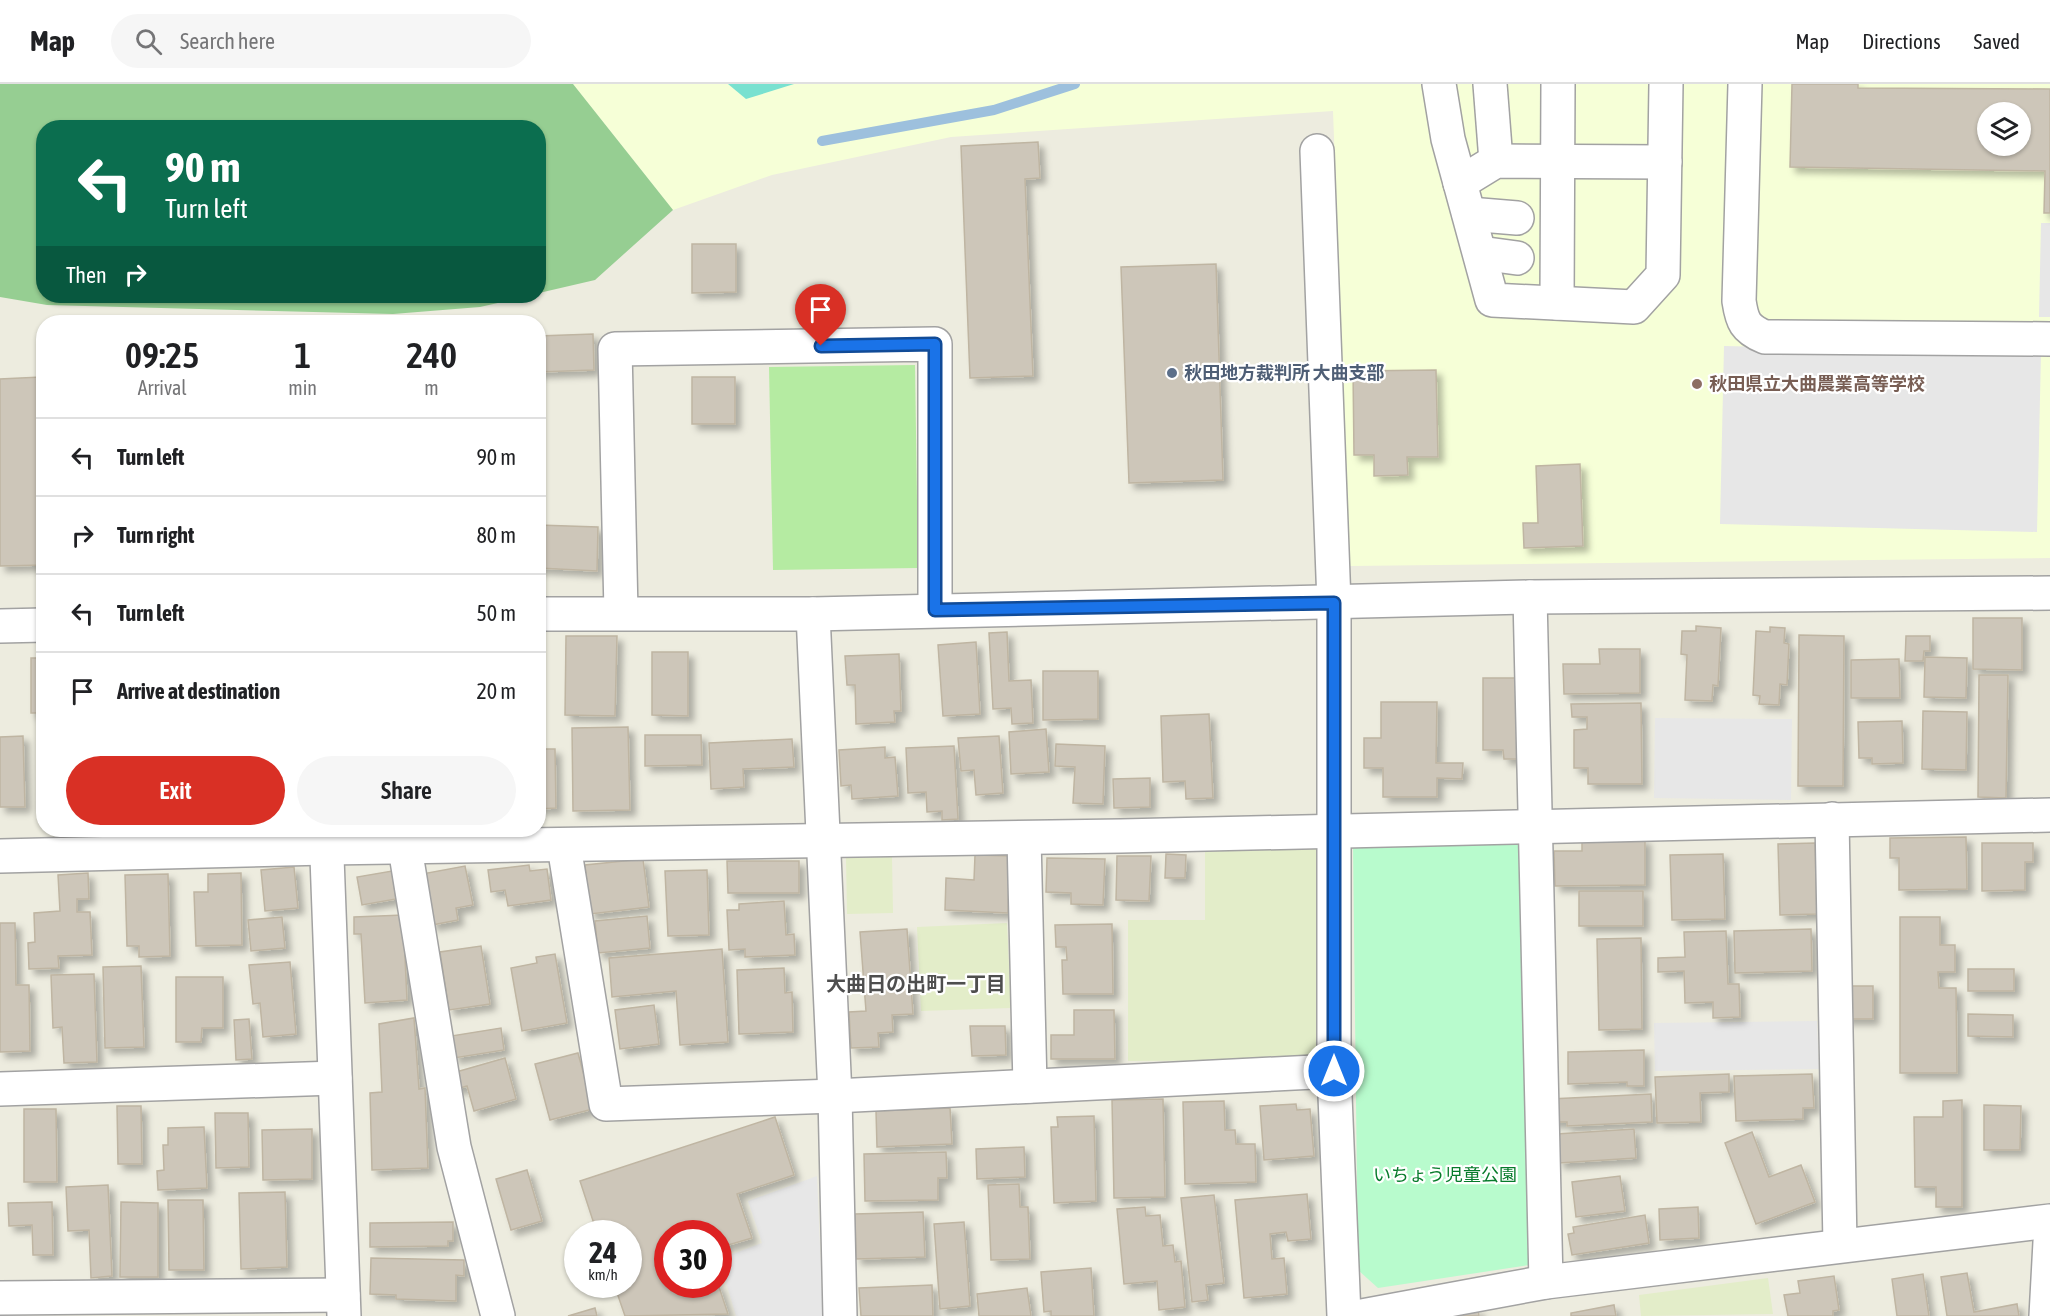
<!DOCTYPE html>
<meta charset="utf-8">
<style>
body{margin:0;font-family:"Asap Condensed","Noto Sans JP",sans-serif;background:#f6f6f6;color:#202124;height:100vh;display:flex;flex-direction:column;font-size:22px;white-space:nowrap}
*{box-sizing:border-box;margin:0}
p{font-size:20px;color:#757577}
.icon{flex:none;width:33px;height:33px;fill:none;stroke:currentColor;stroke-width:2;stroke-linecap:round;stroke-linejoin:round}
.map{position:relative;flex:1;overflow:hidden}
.details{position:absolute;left:36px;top:231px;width:510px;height:522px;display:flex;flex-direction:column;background:#fff;border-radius:24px;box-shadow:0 2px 4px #0004}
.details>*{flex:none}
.hud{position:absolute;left:36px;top:36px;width:510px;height:183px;border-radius:24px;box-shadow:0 2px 4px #0004;background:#0b6e4f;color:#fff;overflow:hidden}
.fabs{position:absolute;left:1977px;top:18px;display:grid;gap:12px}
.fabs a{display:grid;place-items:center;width:54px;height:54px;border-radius:50%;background:#fff;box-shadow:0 2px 4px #0004;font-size:30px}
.speed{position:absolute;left:564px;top:1136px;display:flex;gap:12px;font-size:30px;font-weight:700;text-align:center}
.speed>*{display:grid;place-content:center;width:78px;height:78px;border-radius:50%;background:#fff;box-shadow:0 2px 4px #0004;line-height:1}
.speed small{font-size:15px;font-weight:400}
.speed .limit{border:9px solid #d22;background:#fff;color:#111}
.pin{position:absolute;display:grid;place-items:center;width:51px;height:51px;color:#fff;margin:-62px -26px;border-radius:50% 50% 50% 0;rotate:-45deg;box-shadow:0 0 6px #0007}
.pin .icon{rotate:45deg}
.me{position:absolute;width:66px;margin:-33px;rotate:0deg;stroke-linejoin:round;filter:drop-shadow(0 0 4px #0008)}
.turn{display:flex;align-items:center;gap:21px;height:126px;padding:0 30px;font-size:27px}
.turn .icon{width:78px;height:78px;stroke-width:2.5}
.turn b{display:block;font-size:42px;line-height:51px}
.then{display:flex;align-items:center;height:57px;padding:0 30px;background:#0003;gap:12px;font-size:22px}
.eta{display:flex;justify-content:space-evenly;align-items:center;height:102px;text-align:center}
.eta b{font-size:36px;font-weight:600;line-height:42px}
.primary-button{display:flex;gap:12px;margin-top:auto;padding:12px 30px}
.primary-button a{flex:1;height:69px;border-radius:36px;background:#d93025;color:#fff;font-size:24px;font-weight:600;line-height:69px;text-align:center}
.primary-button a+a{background:#f6f6f6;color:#202124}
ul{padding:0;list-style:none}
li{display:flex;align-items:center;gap:18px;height:78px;padding:0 30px;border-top:2px solid #e0e0e0}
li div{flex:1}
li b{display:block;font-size:22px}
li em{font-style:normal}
header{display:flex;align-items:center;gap:36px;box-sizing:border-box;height:84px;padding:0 30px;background:#fff;border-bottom:2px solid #e0e0e0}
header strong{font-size:28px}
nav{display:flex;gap:33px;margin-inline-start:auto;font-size:21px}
.search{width:420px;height:54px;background:#f6f6f6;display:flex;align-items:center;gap:15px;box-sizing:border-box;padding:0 21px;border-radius:33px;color:#757577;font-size:22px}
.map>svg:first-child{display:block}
</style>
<header>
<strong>Map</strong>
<div class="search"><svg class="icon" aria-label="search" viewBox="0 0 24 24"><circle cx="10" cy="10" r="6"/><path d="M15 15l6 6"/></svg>Search here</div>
<nav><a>Map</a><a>Directions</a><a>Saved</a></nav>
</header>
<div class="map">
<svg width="2050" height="1232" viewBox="0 0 2050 1232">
<defs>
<filter id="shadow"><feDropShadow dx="5.5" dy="5.5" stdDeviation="3" flood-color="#0004"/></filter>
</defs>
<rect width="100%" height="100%" fill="#edecdf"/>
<path fill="#f6ffd7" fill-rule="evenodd" d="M 573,0 L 2050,0 L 2050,474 L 1350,482 L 1333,27 L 951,53 L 772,91 L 673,126 ZM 1988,28 L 2020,28 L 2020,62 L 1988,62 Z"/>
<g fill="#e3edc9">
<polygon points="1316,764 1317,976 1128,977 1128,836 1205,836 1205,765"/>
<polygon points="892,773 893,829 847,830 846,774"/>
<polygon points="1007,839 1011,924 921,927 917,843"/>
<polygon points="1768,1194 1773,1230 1641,1232 1639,1211"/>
</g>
<polygon fill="#b5eba2" points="915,281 918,484 773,486 769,283"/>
<polygon fill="#96ce92" points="0,0 573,0 673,126 595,196 539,209 538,44 44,44 44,212 529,212 480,223 393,230 47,221 0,213"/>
<polygon fill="#b8fbcd" points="1527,756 1536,1180 1378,1204 1358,1186 1353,761"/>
<polygon fill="#79e1d0" points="728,0 794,0 746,15"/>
<g fill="#e7e7e7">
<polygon points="2041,139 2050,139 2050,233 2039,233"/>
<polygon points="1724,262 2041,269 2037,448 1720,440"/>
<polygon points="1655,634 1792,635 1791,716 1654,714"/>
<polygon points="1817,937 1819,985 1655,987 1654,939"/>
<polygon points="817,1092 823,1232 736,1232 719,1175 762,1159 748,1117"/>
</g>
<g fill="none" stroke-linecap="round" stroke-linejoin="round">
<polyline stroke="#9dc0dd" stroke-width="10" points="822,57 994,26 1075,0"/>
</g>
<g fill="#cdc6b9" stroke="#bfb5a2" stroke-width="1.5" fill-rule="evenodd" filter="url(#shadow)">
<path d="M 1792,0 L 1858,0 L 1858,4 L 2050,5 L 2050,129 L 2044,129 L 2045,87 L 1790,83 ZM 1988,28 L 2020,28 L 2020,62 L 1988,62 Z"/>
<polygon points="1038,58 1040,94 1025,95 1033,292 970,294 961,62"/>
<polygon points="692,160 736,160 736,208 692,209"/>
<polygon points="1216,180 1223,396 1129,399 1121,183"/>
<polygon points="593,250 594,286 538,288 538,252"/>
<polygon points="1436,286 1438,373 1407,373 1408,391 1374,392 1374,371 1354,371 1353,287"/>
<polygon points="41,293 44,481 0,482 0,295"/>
<rect x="692" y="293" width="43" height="47"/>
<polygon points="1580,380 1583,462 1524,464 1523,439 1538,439 1536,382"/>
<polygon points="538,441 598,443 597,487 538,484"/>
<polygon points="1973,534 2022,534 2022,586 1973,585"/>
<polygon points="1696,542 1721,544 1718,602 1713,601 1712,617 1685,616 1687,571 1681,570 1682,547 1696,547"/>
<polygon points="1770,543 1785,544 1784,559 1789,560 1787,601 1780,600 1779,621 1759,620 1760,612 1753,611 1756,547 1770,548"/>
<polygon points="1007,548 1009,597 1031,596 1033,639 1012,640 1011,624 993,625 989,549"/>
<polygon points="1799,551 1844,552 1843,702 1798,702"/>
<polygon points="566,552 617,552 615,632 565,631"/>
<polygon points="1906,552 1930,552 1930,567 1924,567 1923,577 1905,577"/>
<polygon points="976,558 980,630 943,632 938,561"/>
<polygon points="1599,565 1640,565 1640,609 1564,610 1563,580 1600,580"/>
<polygon points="652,568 688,568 688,632 652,631"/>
<polygon points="899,570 901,627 894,627 895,638 856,640 855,601 847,601 845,572"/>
<polygon points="1925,573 1967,574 1966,614 1924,613"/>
<polygon points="31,574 44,574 44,640 40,640 40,629 31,629"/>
<polygon points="1899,575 1900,614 1851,614 1851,576"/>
<polygon points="1043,587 1098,587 1098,635 1043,636"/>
<polygon points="1979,591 2008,591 2006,714 1978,713"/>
<polygon points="1483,594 1518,594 1518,675 1504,675 1503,666 1483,666"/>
<polygon points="1381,618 1437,618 1436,679 1463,679 1462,695 1437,694 1437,713 1383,713 1383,684 1364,684 1364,654 1381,654"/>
<polygon points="1641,619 1642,700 1588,700 1588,684 1574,684 1574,646 1587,645 1587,633 1572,633 1571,620"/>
<polygon points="1923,627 1967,628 1966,686 1922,685"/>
<polygon points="1209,630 1213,714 1186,715 1185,697 1163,698 1161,632"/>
<polygon points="1902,637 1903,679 1872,680 1872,674 1859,674 1858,638"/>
<polygon points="628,643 630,726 573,727 572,644"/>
<polygon points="1046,645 1049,688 1011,690 1009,648"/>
<polygon points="645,651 701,651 702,681 645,682"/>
<polygon points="23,652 25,723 0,723 0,653"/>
<polygon points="999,652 1003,709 976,711 974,686 961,687 958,654"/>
<polygon points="792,655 794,683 743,685 744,703 711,705 709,659"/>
<polygon points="1056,660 1105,662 1103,720 1073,719 1075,683 1055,682"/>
<polygon points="954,662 958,735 942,736 942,727 927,728 926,708 908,709 906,664"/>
<polygon points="885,663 885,674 895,673 898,712 852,715 851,701 841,702 839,666"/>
<polygon points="538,665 555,665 556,724 538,725"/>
<polygon points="1150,694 1150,723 1114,724 1113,695"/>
<polygon points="1966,753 1967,805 1899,806 1899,774 1890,774 1890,754"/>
<polygon points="1582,755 1645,755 1645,801 1555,802 1554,767 1582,767"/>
<polygon points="1815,759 1817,830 1780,831 1778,760"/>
<polygon points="1982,759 2033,759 2033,778 2025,778 2025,806 1982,807"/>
<polygon points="1166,770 1186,771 1185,794 1165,794"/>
<polygon points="1723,770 1725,835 1672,836 1670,771"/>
<polygon points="975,771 1010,772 1008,829 945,826 946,794 974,796"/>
<polygon points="1117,772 1151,772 1149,817 1116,816"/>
<polygon points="1047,774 1105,775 1103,821 1071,820 1071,809 1046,808"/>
<polygon points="643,775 649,823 590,830 585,781"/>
<polygon points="727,777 799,777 799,809 728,809"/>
<polygon points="529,781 530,787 547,785 551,816 508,822 505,806 491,808 488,786"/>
<polygon points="465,782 473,821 456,824 458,836 432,841 422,790"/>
<polygon points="294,783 298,824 265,827 261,786"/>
<polygon points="707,786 709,851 668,852 665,787"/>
<polygon points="392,787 396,815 362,821 357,793"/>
<polygon points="88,789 89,815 77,815 77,828 90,828 92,871 58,872 59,884 29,885 28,859 35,858 34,829 60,827 58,791"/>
<polygon points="241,789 242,861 196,862 194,808 208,808 208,790"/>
<polygon points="168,790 170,872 139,873 139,862 127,862 125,791"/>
<rect x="1579" y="807" width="64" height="35"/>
<polygon points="784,817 786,851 794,850 795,871 745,873 745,865 729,866 727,826 739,826 739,820"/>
<polygon points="403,831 407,916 365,919 361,850 354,850 354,833"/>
<polygon points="647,832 650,864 598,869 595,837"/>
<polygon points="282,833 285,864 251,867 248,836"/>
<polygon points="1900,833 1940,833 1940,861 1955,861 1955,888 1938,888 1939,904 1956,904 1957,989 1900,989"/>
<polygon points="0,839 15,839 16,901 29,901 30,967 0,968"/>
<polygon points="1112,840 1113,910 1063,910 1062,876 1067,876 1066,863 1056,863 1055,841"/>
<polygon points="907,845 913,930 892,931 893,948 878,949 879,963 851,964 849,928 866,927 860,848"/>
<polygon points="1811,845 1812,887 1735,889 1734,847"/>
<polygon points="1726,847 1728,900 1739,900 1740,933 1713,934 1713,918 1685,919 1684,887 1658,888 1658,874 1685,873 1684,848"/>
<polygon points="1641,854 1642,945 1599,946 1597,855"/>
<polygon points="481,862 490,920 449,926 440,868"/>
<polygon points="722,865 728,958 680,961 676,907 612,913 609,874"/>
<polygon points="555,870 567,939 522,947 511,884 537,879 536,873"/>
<polygon points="290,878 296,950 263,953 260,919 253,920 249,881"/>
<polygon points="141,882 144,963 105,964 103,883"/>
<polygon points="784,884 785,909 792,908 793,948 739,950 737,886"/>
<rect x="1968" y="885" width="46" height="22"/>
<polygon points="94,890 97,978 64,979 62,943 53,944 51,891"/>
<polygon points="176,893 223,893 223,944 202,944 201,958 176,958"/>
<rect x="1843" y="902" width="30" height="33"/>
<polygon points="654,921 659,960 620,965 615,926"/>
<polygon points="1074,926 1114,926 1115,975 1051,975 1051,951 1074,951"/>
<polygon points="1968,930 2013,931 2013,953 1968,952"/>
<polygon points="414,934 419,1005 425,1004 428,1084 372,1086 370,1009 382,1008 379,940"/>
<polygon points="249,935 252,975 236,976 234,936"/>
<polygon points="970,942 1005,942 1006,971 972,972"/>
<polygon points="501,944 504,966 454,974 451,952"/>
<polygon points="1644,966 1644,1002 1627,1002 1627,998 1568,1000 1568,968"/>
<polygon points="578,969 593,1025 550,1036 535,980"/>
<polygon points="505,974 516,1015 474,1027 467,1002 453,1006 449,990"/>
<polygon points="1729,990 1729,1008 1700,1009 1701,1038 1657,1039 1655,993"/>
<polygon points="1812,990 1814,1024 1803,1024 1803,1035 1736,1037 1734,992"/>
<polygon points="1651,1010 1652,1038 1567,1042 1567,1038 1551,1038 1550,1015"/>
<polygon points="1163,1015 1165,1113 1114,1114 1112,1016"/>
<polygon points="1962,1016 1962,1123 1936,1123 1936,1103 1915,1103 1914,1033 1943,1033 1943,1017"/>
<polygon points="1224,1017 1225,1046 1235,1046 1236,1060 1255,1060 1256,1098 1185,1100 1183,1018"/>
<polygon points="1296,1020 1297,1026 1310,1025 1314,1072 1264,1076 1260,1022"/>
<polygon points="1984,1021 2021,1022 2020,1066 1984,1066"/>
<polygon points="117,1022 141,1022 142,1080 118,1080"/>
<polygon points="950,1024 952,1060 877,1063 876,1027"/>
<polygon points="24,1025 56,1025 57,1098 24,1098"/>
<polygon points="215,1029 248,1029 249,1083 216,1084"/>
<polygon points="1094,1032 1096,1117 1054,1119 1051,1043 1058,1043 1057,1033"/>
<polygon points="775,1033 794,1091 737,1110 752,1154 718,1164 718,1149 668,1149 668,1200 718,1200 728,1230 625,1232 614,1200 628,1200 628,1149 597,1149 580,1097"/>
<polygon points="204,1043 207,1104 158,1106 157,1087 164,1086 163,1061 168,1061 168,1044"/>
<polygon points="312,1045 312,1095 263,1096 262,1046"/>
<polygon points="1634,1045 1636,1074 1559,1079 1556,1050"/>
<polygon points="1752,1048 1769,1093 1801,1081 1815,1118 1756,1140 1725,1059"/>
<polygon points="1024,1063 1025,1093 977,1095 976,1065"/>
<polygon points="946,1068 947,1094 938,1094 938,1116 865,1117 864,1070"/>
<polygon points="527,1086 542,1137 511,1146 496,1095"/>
<polygon points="1620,1092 1625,1127 1576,1133 1572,1098"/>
<polygon points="1019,1100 1020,1123 1028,1123 1030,1175 991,1176 988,1101"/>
<polygon points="108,1101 112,1192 91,1194 89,1146 68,1147 66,1103"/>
<polygon points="285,1108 287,1183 241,1185 239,1109"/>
<polygon points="1307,1110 1311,1155 1288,1157 1286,1148 1270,1150 1272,1175 1284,1174 1287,1210 1244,1214 1235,1116"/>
<polygon points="1214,1111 1224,1199 1206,1201 1208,1216 1192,1218 1181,1114"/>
<polygon points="168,1116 203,1116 204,1186 169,1186"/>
<polygon points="52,1118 53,1171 33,1171 32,1141 9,1142 8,1119"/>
<polygon points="121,1118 158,1119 158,1193 120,1193"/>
<polygon points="1145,1123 1146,1132 1160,1131 1163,1162 1173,1161 1175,1178 1181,1177 1185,1223 1159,1226 1157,1197 1124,1200 1117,1125"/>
<polygon points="1698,1123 1699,1154 1660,1156 1659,1125"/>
<polygon points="923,1128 925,1173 856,1175 855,1130"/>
<polygon points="1645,1131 1649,1159 1572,1171 1568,1150 1574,1149 1573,1143"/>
<polygon points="453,1138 453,1157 448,1157 448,1162 370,1163 370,1139"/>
<polygon points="964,1138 970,1222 940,1225 934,1140"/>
<polygon points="371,1174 464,1176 464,1192 456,1191 456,1217 396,1215 396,1211 370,1210"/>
<polygon points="1091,1184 1094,1232 1051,1232 1051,1227 1044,1228 1041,1188"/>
<polygon points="1967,1189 1974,1228 2017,1220 2019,1232 1947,1232 1941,1193"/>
<polygon points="1923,1190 1929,1232 1897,1232 1892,1195"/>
<polygon points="1834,1192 1839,1226 1833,1227 1833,1232 1788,1232 1784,1211 1800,1209 1798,1197"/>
<polygon points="932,1201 933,1232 861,1232 859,1204"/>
<polygon points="1027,1204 1031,1232 979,1232 977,1210"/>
<polygon points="1614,1221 1616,1232 1571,1232 1571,1229"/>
<polygon points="595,1224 597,1232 568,1232"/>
<polygon points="1478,1225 1479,1232 1451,1232"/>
</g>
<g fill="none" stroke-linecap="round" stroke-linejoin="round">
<g stroke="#a2a2a2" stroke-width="36">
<g id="minor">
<polyline points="1439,0 1448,55 1492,216 1634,223 1663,191 1666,0"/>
<polyline points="1490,0 1496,77"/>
<path d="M 1745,0 L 1739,217 C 1742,237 1745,245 1765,253 L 2050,255"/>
<polyline points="1317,67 1334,519 1334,987 1344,1232"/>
<polyline points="1460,99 1496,77 1665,78"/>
<polyline points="1469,130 1517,134"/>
<polyline points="1480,169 1517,174"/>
<polyline points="1557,219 1558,0"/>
<polyline points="1530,513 1546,1198"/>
<polyline points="621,528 615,265 935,260 935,526"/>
<polyline points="538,530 813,530 1530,513 2050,509"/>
<polyline points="813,530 835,1012 840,1232"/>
<polyline points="0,542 44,541"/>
<polyline points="1832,735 1840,1161"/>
<polyline points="326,746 344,1232"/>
<polyline points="1024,754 1030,1002"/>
<polyline points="564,762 606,1020 835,1012 1334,987"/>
<polyline points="405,764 454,1063 498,1232"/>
<polyline points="0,772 326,764 1121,752 2050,731"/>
<polyline points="0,1005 335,994"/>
<polyline points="0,1214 343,1211"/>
<polyline points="1362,1232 1546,1198 2050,1137"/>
<polyline points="2046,1232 2050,1158"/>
</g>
</g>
<use href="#minor" stroke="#fff" stroke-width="33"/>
</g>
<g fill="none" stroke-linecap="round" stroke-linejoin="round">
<g stroke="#114b97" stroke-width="15">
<polyline id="route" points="821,262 935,260 935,526 1334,519 1334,987"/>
</g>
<use href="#route" stroke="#1a73e8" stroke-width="10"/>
</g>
<circle fill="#5c6f8a" stroke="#fff" stroke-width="2" cx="1172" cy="289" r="6"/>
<circle fill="#8d6e63" stroke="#fff" stroke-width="2" cx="1697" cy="300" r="6"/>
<g text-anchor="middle" stroke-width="4.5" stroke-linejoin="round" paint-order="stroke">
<g font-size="18" font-weight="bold" fill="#4e5e75" stroke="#fff" text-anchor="start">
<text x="1184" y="295">秋田地方裁判所 大曲支部</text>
</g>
<g font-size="18" font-weight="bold" fill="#785e54" stroke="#fff" text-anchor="start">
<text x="1709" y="306">秋田県立大曲農業高等学校</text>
</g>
<g font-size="18" fill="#077b2b" stroke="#fff">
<text x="1445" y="1097">いちょう児童公園</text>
</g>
<g font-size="20" font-weight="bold" fill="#4e4e4e" stroke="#fff">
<text x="916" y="907">大曲日の出町一丁目</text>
</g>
</g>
</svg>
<div class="fabs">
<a><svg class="icon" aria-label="layers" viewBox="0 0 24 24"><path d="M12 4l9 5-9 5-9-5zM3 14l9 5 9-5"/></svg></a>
</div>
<div class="speed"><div>24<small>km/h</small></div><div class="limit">30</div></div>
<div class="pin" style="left:821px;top:262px;background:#d93025"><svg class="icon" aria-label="arrive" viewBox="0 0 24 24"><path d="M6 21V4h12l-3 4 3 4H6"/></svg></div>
<svg class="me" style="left:1334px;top:987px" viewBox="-20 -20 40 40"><circle r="17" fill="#1a73e8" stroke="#fff" stroke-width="3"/><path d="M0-11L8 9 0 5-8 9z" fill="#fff"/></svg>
<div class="hud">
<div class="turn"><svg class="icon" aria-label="left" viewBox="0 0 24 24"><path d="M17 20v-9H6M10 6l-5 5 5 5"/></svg><div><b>90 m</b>Turn left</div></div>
<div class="then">Then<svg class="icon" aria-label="right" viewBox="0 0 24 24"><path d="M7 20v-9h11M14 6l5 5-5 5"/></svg></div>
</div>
<section class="details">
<div class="eta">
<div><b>09:25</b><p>Arrival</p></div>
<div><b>1</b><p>min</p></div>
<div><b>240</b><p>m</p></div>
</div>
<ul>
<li><svg class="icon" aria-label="left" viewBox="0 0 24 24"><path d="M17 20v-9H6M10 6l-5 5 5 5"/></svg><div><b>Turn left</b></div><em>90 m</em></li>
<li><svg class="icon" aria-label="right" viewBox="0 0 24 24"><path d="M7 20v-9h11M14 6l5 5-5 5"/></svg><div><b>Turn right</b></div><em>80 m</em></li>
<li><svg class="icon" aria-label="left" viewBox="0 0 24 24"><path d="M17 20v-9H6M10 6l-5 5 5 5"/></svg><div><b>Turn left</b></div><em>50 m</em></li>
<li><svg class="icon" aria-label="arrive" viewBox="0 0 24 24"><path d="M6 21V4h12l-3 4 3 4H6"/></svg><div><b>Arrive at destination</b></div><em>20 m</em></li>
</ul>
<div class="primary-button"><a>Exit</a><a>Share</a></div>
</section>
</div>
